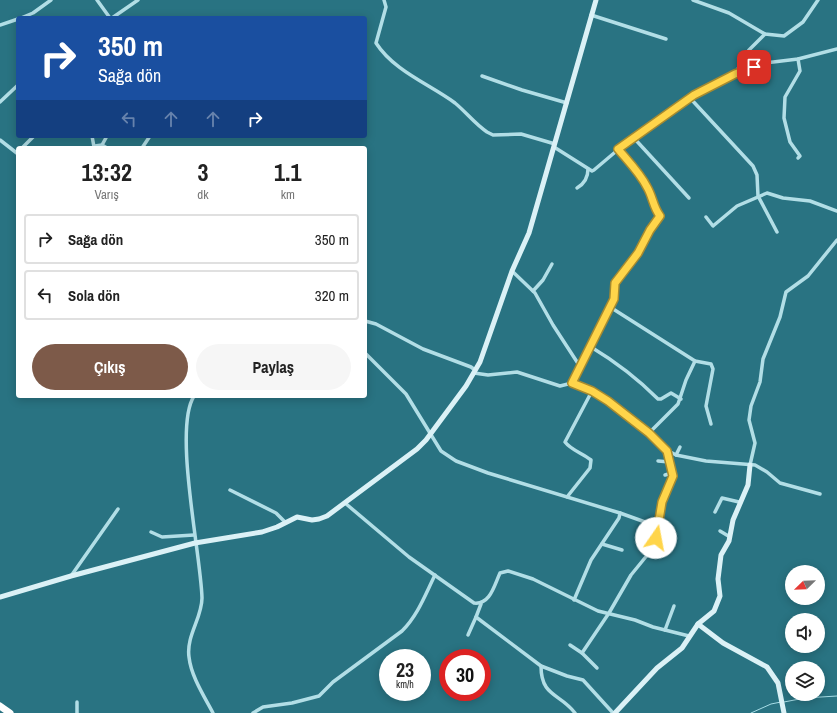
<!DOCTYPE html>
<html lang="tr">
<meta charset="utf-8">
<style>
body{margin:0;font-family:"Archivo Narrow",sans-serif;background:#f6f6f6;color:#222;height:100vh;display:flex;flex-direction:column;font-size:15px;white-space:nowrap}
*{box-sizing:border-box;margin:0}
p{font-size:13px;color:#767676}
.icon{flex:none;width:22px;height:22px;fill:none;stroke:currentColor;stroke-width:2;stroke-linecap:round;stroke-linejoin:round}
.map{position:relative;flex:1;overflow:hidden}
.details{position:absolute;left:16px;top:146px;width:351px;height:252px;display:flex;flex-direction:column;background:#fff;border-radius:4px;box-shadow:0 2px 10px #0003}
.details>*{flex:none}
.top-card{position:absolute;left:16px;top:16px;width:351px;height:122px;border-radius:4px;box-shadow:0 2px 10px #0003;background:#1a4fa0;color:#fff;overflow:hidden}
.needle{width:26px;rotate:247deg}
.buttons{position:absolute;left:785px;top:565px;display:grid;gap:8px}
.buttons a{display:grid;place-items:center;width:40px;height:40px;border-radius:50%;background:#fff;box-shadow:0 2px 10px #0003;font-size:20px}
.speed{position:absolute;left:379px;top:649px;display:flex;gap:8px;font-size:20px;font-weight:700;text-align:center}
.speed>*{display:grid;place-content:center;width:52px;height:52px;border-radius:50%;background:#fff;box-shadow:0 2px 10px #0003;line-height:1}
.speed small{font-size:10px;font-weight:400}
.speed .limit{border:6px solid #d22;background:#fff;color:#111}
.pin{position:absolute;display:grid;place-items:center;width:34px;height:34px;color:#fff;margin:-17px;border-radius:8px;box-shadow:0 2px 6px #0006}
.me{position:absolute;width:44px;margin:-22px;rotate:12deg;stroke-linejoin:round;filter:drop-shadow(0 0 3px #0008)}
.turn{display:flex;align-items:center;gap:14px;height:84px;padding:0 16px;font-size:18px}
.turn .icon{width:52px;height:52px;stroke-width:2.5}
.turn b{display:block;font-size:28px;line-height:34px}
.lanes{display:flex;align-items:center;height:38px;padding:0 16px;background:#0003;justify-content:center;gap:20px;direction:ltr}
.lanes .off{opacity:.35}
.eta{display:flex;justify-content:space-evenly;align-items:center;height:68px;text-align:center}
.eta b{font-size:24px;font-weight:700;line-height:28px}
.button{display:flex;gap:8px;margin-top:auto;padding:8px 16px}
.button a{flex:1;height:46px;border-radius:24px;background:#7d5a49;color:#fff;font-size:16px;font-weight:700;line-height:46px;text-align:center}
.button a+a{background:#f6f6f6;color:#222}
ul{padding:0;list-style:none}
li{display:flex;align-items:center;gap:12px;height:50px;margin:0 8px 6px;padding:0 8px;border:2px solid #e0e0e0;border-radius:4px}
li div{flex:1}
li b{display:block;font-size:15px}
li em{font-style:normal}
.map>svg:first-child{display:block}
</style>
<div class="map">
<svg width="837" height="713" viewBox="0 0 837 713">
<rect width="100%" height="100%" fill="#297382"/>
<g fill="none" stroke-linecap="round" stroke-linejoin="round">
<g stroke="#a7dde6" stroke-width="1">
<polyline points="784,702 805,698 837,696"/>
<polyline points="751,713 771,704 781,702"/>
</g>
<g stroke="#b2dee6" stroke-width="3.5">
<polyline points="97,0 110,18"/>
<path d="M 384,0 L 386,7 L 376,43 C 394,71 429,84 455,103 C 466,112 475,124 487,132 L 493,135 L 521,134 L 555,144"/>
<polyline points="693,0 729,13 765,34 784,36 803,22 818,0"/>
<polyline points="591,15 666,39"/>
<polyline points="21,18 33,13 51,0"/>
<polyline points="112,18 138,0"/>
<polyline points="0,25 18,19"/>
<polyline points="736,74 765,63 798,59 837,49"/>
<polyline points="482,76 522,90 567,103"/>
<polyline points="690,98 753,166 757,175 758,196 777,232"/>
<polyline points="0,102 18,85"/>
<polyline points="92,136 94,147"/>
<polyline points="633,137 689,198"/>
<polyline points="0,140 18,154"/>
<polyline points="102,145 107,136"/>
<polyline points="95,146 102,145 107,148"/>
<polyline points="554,147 592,171 594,170 633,137 694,95 735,74 749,50 765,34"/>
<polyline points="22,148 34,136"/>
<polyline points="142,148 150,136"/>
<polyline points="798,158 800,156 790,142 784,118 785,97 800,71 798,59"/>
<path d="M 577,188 C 584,184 588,177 588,169"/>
<polyline points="706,217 713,226 737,206 767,193 783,198 810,201 837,211"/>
<polyline points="512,271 535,293 553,325 579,365"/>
<polyline points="533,291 543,280 552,264"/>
<polyline points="610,307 695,361 711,364 713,369 706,406 711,424"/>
<polyline points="365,321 376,324 423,349 471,367 475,370"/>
<path d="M 591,347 C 616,362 637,378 658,399 L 661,399 L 671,393 L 681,399"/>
<polyline points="365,353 406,394 441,451 456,461 488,473 620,513 619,518 591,560 574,600"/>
<polyline points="474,373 488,375 517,372 560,386 572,383 592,391 608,401 649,433 663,448 676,455 706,461 755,465 767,472 780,483 820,494"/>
<path d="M 572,383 L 614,299 L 615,283 L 638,253 L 650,230 L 660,216 C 653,207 653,197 647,187 C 640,173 628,161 618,149"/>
<path d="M 194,396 C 173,429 201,555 202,598 C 202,618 186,636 189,657 C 191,676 204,696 213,713"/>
<polyline points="649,433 678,404 686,380 695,361"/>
<polyline points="676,455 680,447"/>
<polyline points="658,461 670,462"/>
<polyline points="750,465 755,443 749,420 751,406 760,382 763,359 780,317 786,292 808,276 837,240"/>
<polyline points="665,475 672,473"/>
<polyline points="230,490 276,513 285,522"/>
<path d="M 567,497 L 590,468 L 591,460 C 582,453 571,450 565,442 L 592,391"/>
<path d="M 345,503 L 409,557 L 474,603 C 490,605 494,586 500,573 L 508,571 L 533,579 L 598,611 L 635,620 L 653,627 L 689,636"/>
<polyline points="715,512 722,498 739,502"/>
<polyline points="620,513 659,527"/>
<polyline points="720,531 730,537"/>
<polyline points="151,532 162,537 194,535"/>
<polyline points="602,544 622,550"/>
<polyline points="71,576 118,509"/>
<polyline points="481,604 476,617 541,666 567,676 583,680 613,713"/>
<polyline points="665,630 674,606"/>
<polyline points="468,635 476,617"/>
<polyline points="570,645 582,653 597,668"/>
<polyline points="582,653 609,613 631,575 653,548 659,527 663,503 673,476 667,451"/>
<path d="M 541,666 C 541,697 560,693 575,713"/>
<polyline points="77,713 77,702"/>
<path d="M 253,713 L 263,707 L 292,703 L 319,696 L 333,682 L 402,631 C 418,615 425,595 435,575"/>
</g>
<g stroke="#dbf1f6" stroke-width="5">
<polyline points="0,597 71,576 195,543 262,532 277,527 297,517 312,520 319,519 327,516 417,449 426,440 466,386 480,362 512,271 529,233 596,0"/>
<polyline points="698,624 723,643 767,667 778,683 784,713"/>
<polyline points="615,713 657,668 682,648 698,624 714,611 720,596 718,579 721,555 729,541 733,520 748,485 750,465"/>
</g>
<polyline stroke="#fff" stroke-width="7" points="0,706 10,713"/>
</g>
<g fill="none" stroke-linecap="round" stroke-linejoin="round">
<g stroke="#a68a30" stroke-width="10">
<path id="route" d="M 656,538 L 662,502 L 673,476 L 667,451 L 649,433 L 608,401 L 592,391 L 572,383 L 614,299 L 615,283 L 638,253 L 650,230 L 660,216 C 653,207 653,197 647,187 C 640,173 628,161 618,149 L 694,95 L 735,74 L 754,67"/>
</g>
<use href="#route" stroke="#ffd54a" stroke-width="7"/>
</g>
</svg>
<div class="buttons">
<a><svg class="needle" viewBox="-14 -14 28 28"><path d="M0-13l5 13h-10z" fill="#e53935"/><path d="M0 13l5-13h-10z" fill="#767676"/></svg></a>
<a><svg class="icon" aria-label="sound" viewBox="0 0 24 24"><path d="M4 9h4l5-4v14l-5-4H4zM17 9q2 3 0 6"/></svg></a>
<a><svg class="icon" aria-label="layers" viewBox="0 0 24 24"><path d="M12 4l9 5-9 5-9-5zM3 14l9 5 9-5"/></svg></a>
</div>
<div class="speed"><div>23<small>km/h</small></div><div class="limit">30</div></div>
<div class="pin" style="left:754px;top:67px;background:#d93025"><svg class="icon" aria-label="arrive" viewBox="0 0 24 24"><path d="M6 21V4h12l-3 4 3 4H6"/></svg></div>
<svg class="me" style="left:656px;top:538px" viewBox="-20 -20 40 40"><circle r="19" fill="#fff"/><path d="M0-13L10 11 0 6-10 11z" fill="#ffd54a"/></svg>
<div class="top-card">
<div class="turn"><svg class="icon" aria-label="right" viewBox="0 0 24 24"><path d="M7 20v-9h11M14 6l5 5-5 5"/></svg><div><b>350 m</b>Sağa dön</div></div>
<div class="lanes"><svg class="icon off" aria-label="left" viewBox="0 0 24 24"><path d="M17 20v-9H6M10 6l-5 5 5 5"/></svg><svg class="icon off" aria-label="ahead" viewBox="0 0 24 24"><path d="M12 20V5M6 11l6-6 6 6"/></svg><svg class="icon off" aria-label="ahead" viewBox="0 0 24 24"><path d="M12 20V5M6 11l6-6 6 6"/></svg><svg class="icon" aria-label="right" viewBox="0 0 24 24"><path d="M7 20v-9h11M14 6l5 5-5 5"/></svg></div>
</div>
<section class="details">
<div class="eta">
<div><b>13:32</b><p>Varış</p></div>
<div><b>3</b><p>dk</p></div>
<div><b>1.1</b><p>km</p></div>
</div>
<ul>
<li><svg class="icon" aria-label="right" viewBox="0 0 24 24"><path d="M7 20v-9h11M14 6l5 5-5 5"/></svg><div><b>Sağa dön</b></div><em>350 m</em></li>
<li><svg class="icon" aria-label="left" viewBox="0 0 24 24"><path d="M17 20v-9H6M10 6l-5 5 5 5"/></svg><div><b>Sola dön</b></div><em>320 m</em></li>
</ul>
<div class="button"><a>Çıkış</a><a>Paylaş</a></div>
</section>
</div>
